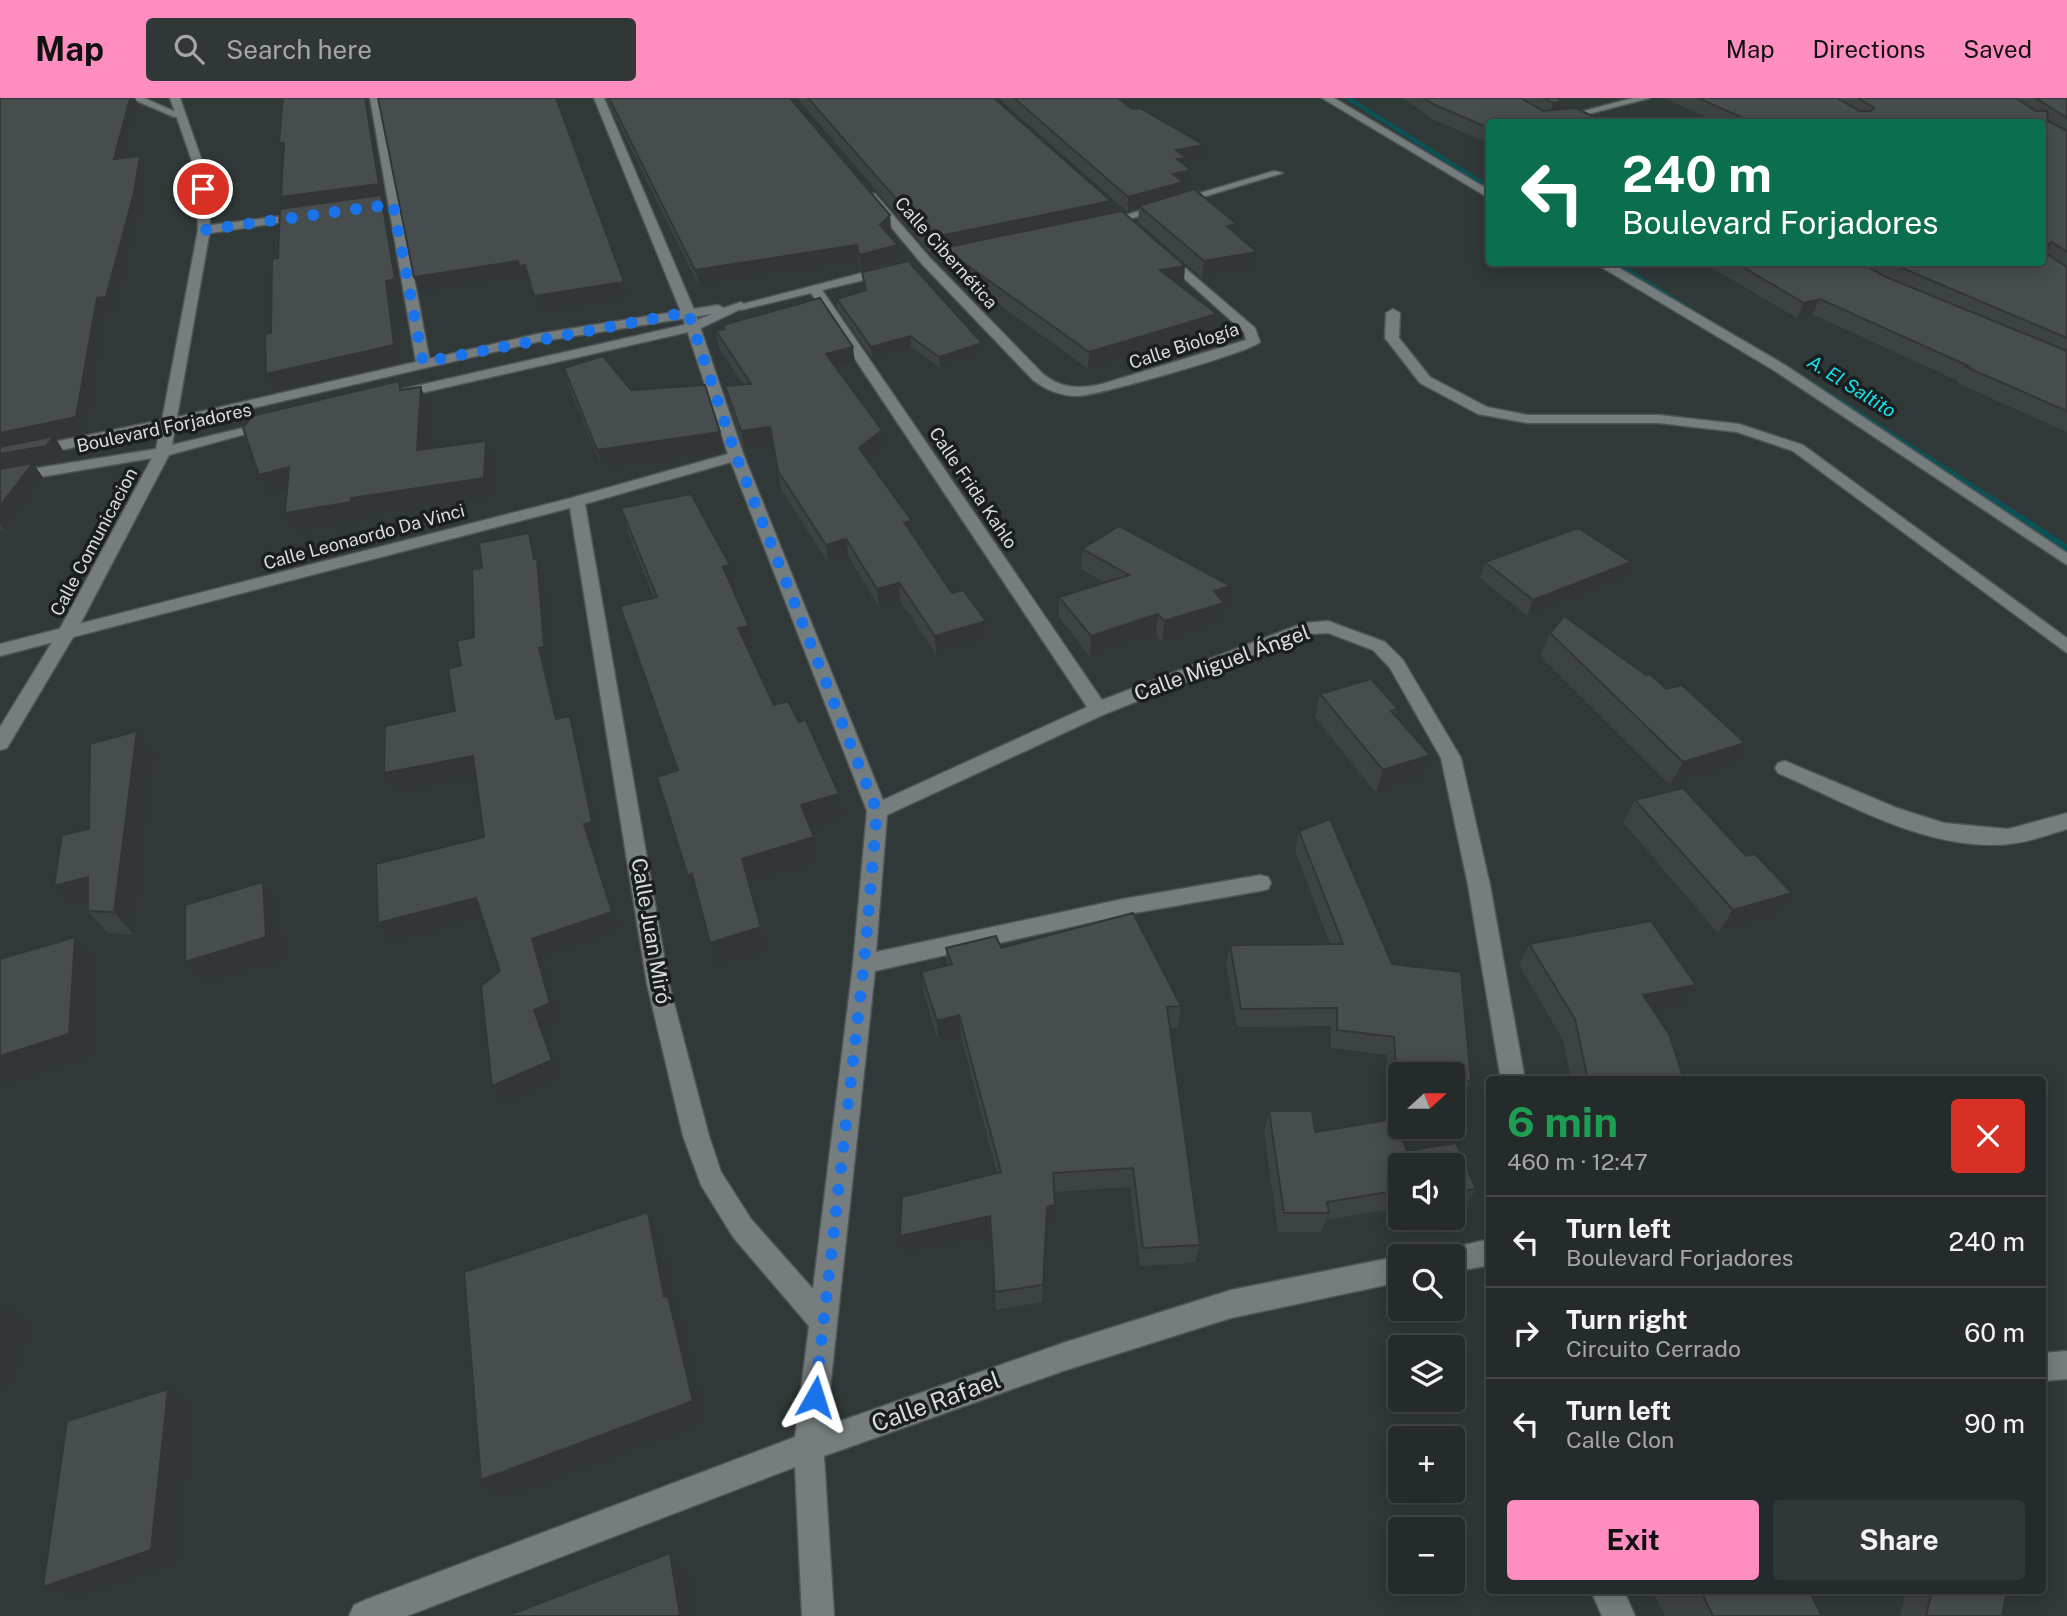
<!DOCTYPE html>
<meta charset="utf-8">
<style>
body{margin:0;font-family:"Public Sans",sans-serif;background:#313636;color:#f1f3f6;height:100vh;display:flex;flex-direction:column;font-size:26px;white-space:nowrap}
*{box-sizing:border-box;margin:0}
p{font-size:23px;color:#a3a7a8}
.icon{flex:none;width:38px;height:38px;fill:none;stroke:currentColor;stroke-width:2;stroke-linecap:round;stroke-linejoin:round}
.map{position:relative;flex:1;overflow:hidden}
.drawer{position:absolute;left:1486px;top:978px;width:560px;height:518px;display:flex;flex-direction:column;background:#252a2a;border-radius:7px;box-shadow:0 4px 18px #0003,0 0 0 2px #424647}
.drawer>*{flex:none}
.hud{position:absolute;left:1486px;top:21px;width:560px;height:147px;border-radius:7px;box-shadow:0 4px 18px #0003,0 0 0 2px #424647;background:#0b6e4f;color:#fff;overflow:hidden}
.needle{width:46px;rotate:69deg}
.fabs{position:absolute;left:1388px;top:964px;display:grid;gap:14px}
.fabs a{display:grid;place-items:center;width:77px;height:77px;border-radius:7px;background:#252a2a;box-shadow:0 4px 18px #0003,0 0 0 2px #424647;font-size:35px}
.pin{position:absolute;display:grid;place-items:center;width:60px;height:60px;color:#fff;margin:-30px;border:4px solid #fff;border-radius:50%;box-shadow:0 2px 7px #0007}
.me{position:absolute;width:77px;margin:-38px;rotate:6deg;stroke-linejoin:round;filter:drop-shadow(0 0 5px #0008)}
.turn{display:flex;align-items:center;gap:24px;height:147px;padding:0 21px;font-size:32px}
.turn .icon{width:91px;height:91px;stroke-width:2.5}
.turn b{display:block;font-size:49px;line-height:60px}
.round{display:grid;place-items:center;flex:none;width:74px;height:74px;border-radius:7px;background:#313636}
.headline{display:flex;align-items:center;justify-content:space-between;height:119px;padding:0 21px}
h1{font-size:42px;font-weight:700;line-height:52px;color:#1e9e55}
.action{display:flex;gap:14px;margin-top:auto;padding:14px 21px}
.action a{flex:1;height:80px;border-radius:7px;background:#fd8ebf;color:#111;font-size:28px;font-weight:700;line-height:80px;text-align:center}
.action a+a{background:#313636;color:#f1f3f6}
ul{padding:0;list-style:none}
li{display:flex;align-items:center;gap:21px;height:91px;padding:0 21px;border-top:2px solid #424647}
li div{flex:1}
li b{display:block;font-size:26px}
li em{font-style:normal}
header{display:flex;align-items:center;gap:42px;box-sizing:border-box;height:98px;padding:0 35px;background:#fd8ebf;color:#111}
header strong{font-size:33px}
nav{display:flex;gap:38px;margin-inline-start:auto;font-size:24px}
.search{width:490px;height:63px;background:#313636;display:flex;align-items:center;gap:18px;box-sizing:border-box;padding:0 24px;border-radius:7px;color:#a3a7a8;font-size:26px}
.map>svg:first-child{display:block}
</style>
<header>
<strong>Map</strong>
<div class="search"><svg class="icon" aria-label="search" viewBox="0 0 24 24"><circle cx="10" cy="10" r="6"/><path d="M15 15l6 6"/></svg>Search here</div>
<nav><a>Map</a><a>Directions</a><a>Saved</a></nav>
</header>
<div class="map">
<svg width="2067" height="1518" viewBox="0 0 2067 1518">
<rect width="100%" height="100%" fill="#313838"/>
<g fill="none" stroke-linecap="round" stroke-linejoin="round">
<g fill="#095357" fill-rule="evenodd">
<polygon points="1344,0 1352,0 1489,87 1489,92"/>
<polygon points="1608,164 1619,164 1711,222 1704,224"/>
<polygon points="1790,272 1796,272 2067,446 2067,454 1790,276"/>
</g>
<g stroke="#4f5454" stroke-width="3">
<g id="service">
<polygon points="1393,211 1400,215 1399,240 1430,279 1487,309 1527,317 1659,317 1739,326 1803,347 2067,540 2067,555 1793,353 1737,334 1659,325 1527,325 1478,316 1420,285 1385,240 1386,215"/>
<path d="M 1785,663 L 1897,710 L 1944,725 L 2008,731 L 2067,715 L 2067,731 C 2048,737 2029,744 2009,746 C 1929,754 1849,706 1778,675 L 1775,670 L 1778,665 Z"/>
</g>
</g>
<g stroke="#4f5454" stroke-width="3">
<g id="minor">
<polygon points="130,0 144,0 183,17 174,19"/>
<polygon points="370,0 380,0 430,264 423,268 416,264"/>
<path d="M 594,0 L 604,0 L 695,214 L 744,358 L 883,702 L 1087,609 L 811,195 L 741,212 L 735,208 L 889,168 L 895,172 L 893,175 L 822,192 L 1102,602 L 1304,525 L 1328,523 L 1385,544 L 1403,562 L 1461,660 L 1490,787 L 1525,982 L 1501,982 L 1468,787 L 1441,660 L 1390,570 L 1373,552 L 1328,535 L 1307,536 L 1105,616 L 887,717 L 876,854 L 1123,801 L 1260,777 L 1268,779 L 1271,785 L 1268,791 L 1260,793 L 1123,817 L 875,873 L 826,1328 L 1066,1244 L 1231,1192 L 1400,1158 L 1400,1184 L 1231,1220 L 1066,1272 L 824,1358 L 834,1518 L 802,1518 L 795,1369 L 407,1518 L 349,1518 L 354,1507 L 365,1502 L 795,1339 L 809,1228 L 733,1139 L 701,1087 L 683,1038 L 647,886 L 570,410 L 0,558 L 0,546 L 571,400 L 728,356 L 681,214 ZM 731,364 L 867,713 L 853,866 L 813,1191 L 751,1121 L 721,1074 L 709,1038 L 669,886 L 585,406 Z"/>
<polygon points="1322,0 1334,0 1489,92 1489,100"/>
<polygon points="1633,0 1650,0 1558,24 1553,21"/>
<polygon points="1274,73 1283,75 1106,128 1096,126"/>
<path d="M 867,96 L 875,96 L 930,160 L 1043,276 C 1062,291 1079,291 1102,286 L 1246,242 L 1244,234 L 1160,159 L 1158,156 L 1164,152 L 1255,230 L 1260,244 C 1248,255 1099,297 1078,298 C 1061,298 1046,292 1033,282 L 922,166 L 867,100 Z"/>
<polygon points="306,115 310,116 310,120 204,136 198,132 204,128"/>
<polygon points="1593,164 1609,164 1785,267 2067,455 2067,467 1775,273"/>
<polygon points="1486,1142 1489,1143 1489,1167 1486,1168 1452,1174 1452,1158 1440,1158 1442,1152"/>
<polygon points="2067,1253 2067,1281 2042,1283 2042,1255"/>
<polygon points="1591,1493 1624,1493 1635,1518 1602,1518"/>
</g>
</g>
<g stroke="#4f5454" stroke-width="3">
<polygon id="tertiary" points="170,0 180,0 203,66 209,91 210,132 177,319 537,236 718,207 724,210 741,204 747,208 697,232 395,301 388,297 390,294 688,226 712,216 537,244 175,328 172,347 272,323 279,327 169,357 75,536 7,650 0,652 0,629 57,536 152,360 0,386 0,376 156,351 160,331 0,365 0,355 162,322 198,132 197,91 193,66"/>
</g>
<use href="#service" fill="#767d7e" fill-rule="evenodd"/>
<use href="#minor" fill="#767d7e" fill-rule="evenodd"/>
<use href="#tertiary" fill="#767d7e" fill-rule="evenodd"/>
</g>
<g fill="#3d4243">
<polygon points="0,0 138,6 125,60 146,72 141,109 114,214 106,215 86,335 56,341 64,354 57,364 35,368 44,381 5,433 0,433"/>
<polygon points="606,0 790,0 890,117 891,133 888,136 898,147 900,163 860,173 858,163 699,188"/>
<polygon points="797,0 994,0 1111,115 1184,184 1176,185 1215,232 1088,271 944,166 943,153 931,156"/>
<polygon points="998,0 1118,0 1132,11 1204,47 1203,62 1185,65 1185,68 1191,72 1190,87 1183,88 1182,95 1236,135 1255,171 1202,180 1138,124 1139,111 1128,114"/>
<polygon points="1403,0 1557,0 1562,3 1560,11 1489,24 1489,45 1432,21"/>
<polygon points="1665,0 2067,0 2067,334 1957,285 1958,283 1812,216 1797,220 1702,164 2042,164 2042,24 1717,24"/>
<polygon points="862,174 982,245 982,256 940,270 911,249 872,260 838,211 837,201 865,193"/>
<polygon points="723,227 855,265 837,271 884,349 868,362 912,423 914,439 952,495 986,523 986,541 936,556 900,503 879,509 849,459 828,465 781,391 773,347 744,351 729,305 725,288 743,286 719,250 716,233 724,232"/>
<polygon points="564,270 724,354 603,372 569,289"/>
<polygon points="621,410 730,467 736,492 733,493 749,528 754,553 749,554 774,607 843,720 810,730 814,739 819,764 749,786 768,853 718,869 698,801 696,802 677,673 620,508 654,500 628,435"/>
<polygon points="1082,451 1228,508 1224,510 1222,525 1162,544 1156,537 1090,559 1059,519 1059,499 1105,485 1081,471"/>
<polygon points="1485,464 1624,481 1527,518 1480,480"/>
<polygon points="1550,535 1732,668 1670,687 1540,558"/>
<polygon points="1320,596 1398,611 1396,618 1423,680 1376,695 1315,619"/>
<polygon points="155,656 134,837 108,835 88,813 88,807 75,810 54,788 89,731"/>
<polygon points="1635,702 1775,817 1718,835 1623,724"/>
<polygon points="1299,733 1392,866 1471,983 1462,1001 1452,1000 1452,976 1400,976 1400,993 1388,991 1387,957 1331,950 1331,928 1237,929 1226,866 1230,847 1330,846 1295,752"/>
<polygon points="1529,846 1681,908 1654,913 1684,982 1571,982 1563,942 1519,867"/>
<polygon points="946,850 1001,850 1181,908 1178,930 1170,930 1200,1147 1195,1165 1140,1168 1130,1089 1054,1094 1054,1126 1047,1128 1042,1204 996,1212 991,1137 904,1156 997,1075 961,939 939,945 924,896 921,874 947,867"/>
<polygon points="1269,1013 1312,1013 1315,1034 1394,1021 1407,1053 1456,1045 1476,1091 1464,1110 1452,1112 1452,1068 1400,1068 1400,1110 1326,1122 1321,1134 1278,1134 1264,1034"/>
<polygon points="1653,1493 1809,1493 1822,1518 1665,1518"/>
<polygon points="1906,1493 2007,1493 2002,1518 1900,1518"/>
</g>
<g fill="#323637">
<polygon points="130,0 135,0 138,6 121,75 114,61"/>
<polygon points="365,0 369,0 367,0 385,101 382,101 387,113 402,198 392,200 401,265 275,294 266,276 288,114 281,99"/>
<polygon points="1562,3 1559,16 1549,18 1553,5"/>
<polygon points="279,45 284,45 285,60"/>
<polygon points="1204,47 1203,62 1185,65 1185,73 1191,72 1190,87 1183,88 1182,99 1139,108 1139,111 1128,114 1128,99 1176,52"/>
<polygon points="140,58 146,72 141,109 114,214 106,215 86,335 56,341 64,354 57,364 35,368 44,381 5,433 0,426 0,335 97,200"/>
<polygon points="1111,103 1110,118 943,150 943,153 931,156 930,140"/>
<polygon points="890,117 891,133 882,143 880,127"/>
<polygon points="1237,126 1235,143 1227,128"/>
<polygon points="2052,144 2043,159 2042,159 2042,148"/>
<polygon points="857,147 858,163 699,188 695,172"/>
<polygon points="898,147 900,163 860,173 859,157"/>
<polygon points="1257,154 1255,171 1202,180 1204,163"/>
<polygon points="518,163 525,167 529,183 523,184 522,178 420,195 414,179"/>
<polygon points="1185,168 1184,184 1158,188 1160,172"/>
<polygon points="624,184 628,200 539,214 534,198"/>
<polygon points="1820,201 1812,216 1797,220 1804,205"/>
<polygon points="1217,216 1215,232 1088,271 1089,254"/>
<polygon points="910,238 911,249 872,260 871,249"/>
<polygon points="982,245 982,256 940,270 939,259"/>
<polygon points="853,249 855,265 828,273 826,256"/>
<polygon points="421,289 428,307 425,371 417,352"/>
<polygon points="770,329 773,347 744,351 741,333"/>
<polygon points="882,332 884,349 861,367 859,350"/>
<polygon points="720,334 724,354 603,372 597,352"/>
<polygon points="486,343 493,361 491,399 360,419 359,423 295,434 285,415 351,400"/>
<polygon points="289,369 298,388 269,396 259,377"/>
<polygon points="912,423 914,440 904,424"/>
<polygon points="529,435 544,479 551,568 546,569 564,640 556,621 539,550 534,461"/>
<polygon points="846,441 849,459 828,465 826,447"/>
<polygon points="1631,464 1624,481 1527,518 1533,502"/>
<polygon points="730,467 736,492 729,494 723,469"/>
<polygon points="899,485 900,503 879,509 877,491"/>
<polygon points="1231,488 1228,508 1224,510 1222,525 1162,544 1164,523 1214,493"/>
<polygon points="1158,516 1156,537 1090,559 1091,538"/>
<polygon points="986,523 986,541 936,556 935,538"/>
<polygon points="749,528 754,553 744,555 738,530"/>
<polygon points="570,618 577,638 600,743 592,745 619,832 541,859 560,923 543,930 562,979 503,1005 492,988 534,912 532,841 584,726"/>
<polygon points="137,633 155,656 134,837 114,814"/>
<polygon points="1745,645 1732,668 1670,687 1683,664"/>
<polygon points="1430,657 1423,680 1376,695 1383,672"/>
<polygon points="473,658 482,677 394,694 384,675"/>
<polygon points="839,696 843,720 806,732 801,707"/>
<polygon points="814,739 819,764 749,786 742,761"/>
<polygon points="692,776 700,801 696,802 688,778"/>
<polygon points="88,779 108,801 75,810 54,788"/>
<polygon points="263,784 279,807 283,861 204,886 185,864"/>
<polygon points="1792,795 1775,817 1718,835 1733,812"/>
<polygon points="476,800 486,818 390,844 378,825"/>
<polygon points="761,829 768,853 718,869 710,845"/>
<polygon points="75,839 96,861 92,958 0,987 0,958"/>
<polygon points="1696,887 1681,908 1630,918 1643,897"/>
<polygon points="959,917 961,939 939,945 937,923"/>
<polygon points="1055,1107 1054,1126 1047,1128 1042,1204 1047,1109"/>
<polygon points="648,1114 661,1139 675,1209 682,1221 706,1324 503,1401 481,1382 664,1199"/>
<polygon points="990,1118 991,1137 904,1156 900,1138"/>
<polygon points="3,1207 31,1224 13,1287 0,1290 0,1217"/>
<polygon points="168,1291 192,1306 178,1464 74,1500 43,1489"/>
<polygon points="670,1455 690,1477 697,1518 680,1518"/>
</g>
<g fill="#474d4e" stroke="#323637" stroke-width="2">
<polygon points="0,0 130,0 114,61 140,58 134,95 106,199 97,200 76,319 0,335"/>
<polygon points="283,0 365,0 379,86 281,99 284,45 279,45"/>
<polygon points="378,0 556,0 624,184 534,198 525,167 519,168 518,163 414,179"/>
<polygon points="609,0 790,0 890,117 880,127 898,147 859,157 857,147 695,172"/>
<polygon points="808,0 994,0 1111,103 930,140"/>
<polygon points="1014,0 1118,0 1132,11 1140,10 1204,47 1176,52 1186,60 1177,61 1191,72 1173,76 1183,84 1128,99"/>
<polygon points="1424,0 1521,0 1543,13 1576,10 1604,24 1489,24 1489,30 1435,7"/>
<polygon points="1544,0 1557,0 1562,3 1553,5"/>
<polygon points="1698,0 1837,0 1859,13 1871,13 1874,10 1858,0 2016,0 2036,13 2047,13 2048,23 2067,33 2067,154 2052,144 2042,148 2042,24 1752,24"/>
<polygon points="2036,0 2067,0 2067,20"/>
<polygon points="1194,91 1237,126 1227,128 1257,154 1204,163 1139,108"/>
<polygon points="381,97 395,181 386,183 394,247 266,276 265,236 271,235 272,161 278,160 280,111"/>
<polygon points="1122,113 1185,168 1160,172 1217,216 1089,254 943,150"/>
<polygon points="2042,151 2044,154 2067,169 2067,240 1888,164 2042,164"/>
<polygon points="908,163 982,245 939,259 910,238 871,249 837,201 866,192 862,174"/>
<polygon points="1734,164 1859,164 1886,179 2067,253 2067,313 1966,269 1969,268 1820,201 1804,205"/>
<polygon points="820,200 853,249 826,256 882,332 859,350 912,423 904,424 952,495 963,492 986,523 935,538 899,485 877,491 846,441 826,447 778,373 770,329 741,333 725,288 751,286 716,233 725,231 723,227"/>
<polygon points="603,258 631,292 705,287 720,334 597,352 564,270"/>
<polygon points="399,283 400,292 421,289 417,352 486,343 484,380 351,400 351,404 285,415 289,369 259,377 243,330 252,318"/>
<polygon points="54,338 46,348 0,356 0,349"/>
<polygon points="33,365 0,408 0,371"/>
<polygon points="691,396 730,467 723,469 749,528 738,530 774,607 788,603 799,624 806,622 839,696 801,707 814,739 742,761 761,829 710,845 692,776 688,778 657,679 678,672 620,508 657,499 621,410"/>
<polygon points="1119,428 1231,488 1214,493 1224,505 1164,523 1158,516 1091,538 1059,499 1129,477 1082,451"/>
<polygon points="1578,430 1631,464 1533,502 1485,464"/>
<polygon points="529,435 534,461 537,460 544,549 539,550 556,621 570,618 592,724 584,726 612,814 532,841 550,905 534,912 552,962 492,988 481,888 500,873 476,800 378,825 376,766 484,739 473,658 384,675 385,628 455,613 448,571 461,567 457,543 474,539 472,471 482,470 479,445"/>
<polygon points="1564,518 1646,577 1650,576 1666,591 1682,587 1745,645 1683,664 1550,535"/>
<polygon points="1371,581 1398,611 1391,613 1430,657 1383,672 1320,596"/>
<polygon points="137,633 114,814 88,813 88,779 54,788 62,737 89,731 90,646"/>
<polygon points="1683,690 1746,758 1755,756 1792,795 1733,812 1635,702"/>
<polygon points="1330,721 1392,866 1461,874 1471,983 1452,981 1452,976 1418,976 1396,974 1394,939 1337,932 1337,910 1241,911 1230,847 1343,846 1299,733"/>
<polygon points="263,784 266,839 185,864 185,807"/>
<polygon points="1133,815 1181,908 1167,909 1200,1147 1143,1150 1133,1070 1053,1075 1055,1107 1047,1109 1043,1187 995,1194 990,1118 900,1138 902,1099 1001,1074 959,917 937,923 921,874 952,866 946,850 996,838 1001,850"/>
<polygon points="1651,823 1696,887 1643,897 1669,936 1684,982 1588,982 1575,921 1529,846"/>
<polygon points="75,839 69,936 0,958 0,861"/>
<polygon points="1269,1013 1312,1013 1315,1034 1394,1021 1407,1053 1456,1045 1476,1091 1452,1095 1452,1068 1400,1068 1400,1092 1327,1104 1329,1115 1284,1115"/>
<polygon points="648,1114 664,1199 668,1198 693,1303 481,1382 464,1174"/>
<polygon points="168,1291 151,1452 43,1489 67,1323"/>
<polygon points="670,1455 680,1518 507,1518"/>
<polygon points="1701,1493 1809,1493 1822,1518 1713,1518"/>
<polygon points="1932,1493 2007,1493 2002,1518 1926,1518"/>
</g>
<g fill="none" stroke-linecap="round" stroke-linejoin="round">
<polyline stroke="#1a73e8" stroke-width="12" stroke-dasharray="0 21.6" points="203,91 204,132 393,106 423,264 688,214 736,358 877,713 864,866 815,1299"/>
</g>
<g text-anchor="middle" stroke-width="7" stroke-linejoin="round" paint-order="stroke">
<g font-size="18" fill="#d9dddd" stroke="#1b1e1e">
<text transform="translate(946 155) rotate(48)" y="6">Calle Cibernética</text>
<text transform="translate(1184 248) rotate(-18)" y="6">Calle Biología</text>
<text transform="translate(164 330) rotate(-12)" y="6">Boulevard Forjadores</text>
<text transform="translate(973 390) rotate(56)" y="6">Calle Frida Kahlo</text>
<text transform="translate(364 439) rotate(-15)" y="6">Calle Leonaordo Da Vinci</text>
<text transform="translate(94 444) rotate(-62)" y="6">Calle Comunicacion</text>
</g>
<g font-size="19" font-style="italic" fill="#14e2ec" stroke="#1b1e1e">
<text transform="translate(1852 288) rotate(32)" y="7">A. El Saltito</text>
</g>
<g font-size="21" fill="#d9dddd" stroke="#1b1e1e">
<text transform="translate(1222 565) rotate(-20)" y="7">Calle Miguel Ángel</text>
<text transform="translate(651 833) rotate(80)" y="7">Calle Juan Miró</text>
</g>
<g font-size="24" fill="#d9dddd" stroke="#1b1e1e">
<text transform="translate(936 1304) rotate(-20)" y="8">Calle Rafael</text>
</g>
</g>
</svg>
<div class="fabs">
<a><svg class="needle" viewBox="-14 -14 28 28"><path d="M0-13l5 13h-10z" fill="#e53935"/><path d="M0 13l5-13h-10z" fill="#a3a7a8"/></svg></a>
<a><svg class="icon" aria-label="sound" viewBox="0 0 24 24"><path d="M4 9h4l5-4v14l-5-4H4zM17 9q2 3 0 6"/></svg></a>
<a><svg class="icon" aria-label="search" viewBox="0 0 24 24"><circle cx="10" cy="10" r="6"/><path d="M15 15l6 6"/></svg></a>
<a><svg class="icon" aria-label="layers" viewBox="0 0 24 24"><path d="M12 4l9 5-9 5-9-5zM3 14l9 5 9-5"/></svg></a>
<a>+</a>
<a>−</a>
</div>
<div class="pin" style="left:203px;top:91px;background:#d93025"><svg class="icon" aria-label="arrive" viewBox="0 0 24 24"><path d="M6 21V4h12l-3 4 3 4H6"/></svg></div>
<svg class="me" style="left:815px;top:1299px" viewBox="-20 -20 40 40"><path d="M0-17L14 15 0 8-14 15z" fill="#1a73e8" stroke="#fff" stroke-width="4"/></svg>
<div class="hud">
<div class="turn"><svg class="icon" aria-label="left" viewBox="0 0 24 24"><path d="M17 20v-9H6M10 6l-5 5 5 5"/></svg><div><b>240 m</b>Boulevard Forjadores</div></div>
</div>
<section class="drawer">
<div class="headline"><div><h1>6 min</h1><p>460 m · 12:47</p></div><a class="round" style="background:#d93025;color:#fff"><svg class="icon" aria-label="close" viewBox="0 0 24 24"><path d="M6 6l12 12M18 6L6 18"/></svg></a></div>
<ul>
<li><svg class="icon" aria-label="left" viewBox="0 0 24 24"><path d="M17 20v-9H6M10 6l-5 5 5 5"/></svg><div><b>Turn left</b><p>Boulevard Forjadores</p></div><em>240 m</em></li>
<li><svg class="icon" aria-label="right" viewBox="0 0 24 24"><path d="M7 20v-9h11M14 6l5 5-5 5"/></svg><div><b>Turn right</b><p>Circuito Cerrado</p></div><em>60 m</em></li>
<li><svg class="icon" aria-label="left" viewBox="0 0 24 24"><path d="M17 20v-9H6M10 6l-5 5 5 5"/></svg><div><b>Turn left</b><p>Calle Clon</p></div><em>90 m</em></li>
</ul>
<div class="action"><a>Exit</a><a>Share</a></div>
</section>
</div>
